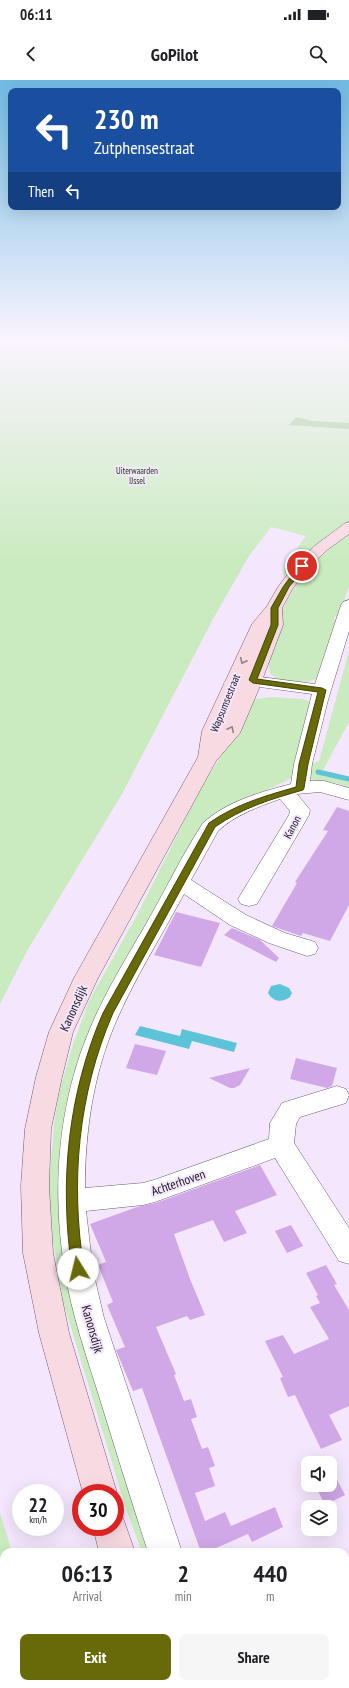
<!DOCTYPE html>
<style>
body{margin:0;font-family:"PT Sans Narrow",sans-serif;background:#f6f6f6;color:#202124;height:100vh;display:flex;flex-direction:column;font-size:15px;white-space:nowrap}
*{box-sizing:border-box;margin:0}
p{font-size:13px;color:#757577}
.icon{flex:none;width:22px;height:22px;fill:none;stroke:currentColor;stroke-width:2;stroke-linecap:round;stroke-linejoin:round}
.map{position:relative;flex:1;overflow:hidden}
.sheet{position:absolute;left:0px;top:1468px;width:349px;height:140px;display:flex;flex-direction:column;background:#fff;border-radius:12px 12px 0 0;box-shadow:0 4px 16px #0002}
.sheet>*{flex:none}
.top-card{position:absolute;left:8px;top:8px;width:333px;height:122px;border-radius:8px;box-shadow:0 4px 16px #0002;background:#1a4fa0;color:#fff;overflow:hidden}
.controls{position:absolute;left:301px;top:1376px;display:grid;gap:8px}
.controls a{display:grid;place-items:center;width:36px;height:36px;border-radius:8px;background:#fff;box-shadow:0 4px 16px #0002;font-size:20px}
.speed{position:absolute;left:12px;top:1404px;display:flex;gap:8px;font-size:20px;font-weight:700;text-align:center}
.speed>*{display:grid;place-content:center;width:52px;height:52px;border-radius:50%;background:#fff;box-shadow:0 4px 16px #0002;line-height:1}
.speed small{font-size:10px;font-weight:400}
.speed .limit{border:6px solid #d22;background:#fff;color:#111}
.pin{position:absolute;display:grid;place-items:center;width:34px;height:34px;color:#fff;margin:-17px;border:2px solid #fff;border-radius:50%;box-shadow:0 1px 4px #0007}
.me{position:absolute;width:44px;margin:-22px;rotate:351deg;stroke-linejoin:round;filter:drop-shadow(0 0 3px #0008)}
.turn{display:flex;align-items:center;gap:14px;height:84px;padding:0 20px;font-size:18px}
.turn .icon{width:52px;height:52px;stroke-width:2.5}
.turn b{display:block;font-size:28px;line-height:34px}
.then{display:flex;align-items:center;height:38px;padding:0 20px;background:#0003;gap:8px;font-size:15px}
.eta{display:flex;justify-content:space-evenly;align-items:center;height:68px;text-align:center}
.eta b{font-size:24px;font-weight:800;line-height:28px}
.button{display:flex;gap:8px;margin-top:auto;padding:8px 20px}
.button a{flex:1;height:46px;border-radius:8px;background:#686a09;color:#fff;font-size:16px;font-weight:800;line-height:46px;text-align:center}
.button a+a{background:#f6f6f6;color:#202124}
.status{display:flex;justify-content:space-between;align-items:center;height:28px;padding:0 20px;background:#fff;direction:ltr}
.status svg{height:11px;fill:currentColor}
header{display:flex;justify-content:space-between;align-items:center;height:52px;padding:0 20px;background:#fff;font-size:18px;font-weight:800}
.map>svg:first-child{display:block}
</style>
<div class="status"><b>06:11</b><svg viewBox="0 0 49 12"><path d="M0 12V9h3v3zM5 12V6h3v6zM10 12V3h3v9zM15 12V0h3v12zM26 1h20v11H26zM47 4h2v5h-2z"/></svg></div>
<header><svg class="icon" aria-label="back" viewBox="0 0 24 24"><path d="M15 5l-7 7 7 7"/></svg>GoPilot<svg class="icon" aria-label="search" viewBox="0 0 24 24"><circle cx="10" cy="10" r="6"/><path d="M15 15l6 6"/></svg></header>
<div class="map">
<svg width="349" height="1608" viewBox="0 0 349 1608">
<rect width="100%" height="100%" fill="#f4e7fd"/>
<g fill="#c9ebbf">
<path d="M 0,259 L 349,259 L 349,441 C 323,457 302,475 283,498 L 285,485 L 306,456 L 271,447 L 249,476 L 213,539 L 122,714 L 27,871 L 0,924 Z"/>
<path d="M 349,454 L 349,506 L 339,537 L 335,536 L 334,539 L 338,539 L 322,596 C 310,603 301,603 287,601 C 282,600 275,599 271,594 C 263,582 280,536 286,523 C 290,514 298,503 304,495 C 317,479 332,465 349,454 Z"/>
<path d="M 349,571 L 349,642 L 323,690 L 349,697 L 349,707 C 343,706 336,702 330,702 C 320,702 317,703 308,697 L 308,686 L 319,681 Z"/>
<polygon points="271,617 303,619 311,622 292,698 220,732 206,743 68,1047 111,1341 153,1472 142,1472 127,1432 63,1221 53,1162 49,1104 55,1036 60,1010 73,964 90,919 136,837 200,710 231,660 250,622 256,619"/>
<polygon points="0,1433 12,1472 4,1472 4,1604 50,1604 51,1608 0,1608"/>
</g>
<polygon fill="#95c587" points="296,337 313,341 349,343 349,349 289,345"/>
<g fill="#5dc3d9">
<path d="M 280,904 L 289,908 L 292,913 L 290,917 C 282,923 273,922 268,913 L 271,906 Z"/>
<polygon points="140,946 180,956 182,949 237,963 234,972 192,961 189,969 135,955"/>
</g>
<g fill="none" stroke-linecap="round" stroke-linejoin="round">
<polyline stroke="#5dc3d9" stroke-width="5" points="318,692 349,699"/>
</g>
<g fill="#d0a7e7">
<polygon points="337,727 349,731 349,825 330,861 303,853 301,856 272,846 297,803 295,802 328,751 323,750"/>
<polygon points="176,832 220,843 201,887 154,875"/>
<polygon points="232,848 260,860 279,878 276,882 224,855"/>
<polygon points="135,964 166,971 157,995 126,988"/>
<polygon points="296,978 337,988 332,1006 327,1008 290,999"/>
<polygon points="250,988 240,1005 234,1008 230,1008 209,998"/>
<polygon points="260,1085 277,1115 235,1131 247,1153 224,1162 213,1140 174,1154 190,1199 205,1235 190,1240 187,1236 156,1247 176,1294 174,1295 184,1321 191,1319 197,1337 191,1339 202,1369 208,1367 215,1386 209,1388 215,1406 195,1413 205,1441 225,1432 231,1446 275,1427 283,1447 252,1462 248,1454 207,1472 201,1472 142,1308 133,1311 116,1270 125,1267 107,1225 113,1222 98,1185 106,1182 90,1144 137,1127 156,1123"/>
<polygon points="291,1145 303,1166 287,1173 275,1151"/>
<polygon points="326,1185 337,1204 334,1205 349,1230 349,1326 329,1335 342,1360 321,1369 295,1315 288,1317 280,1298 283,1297 265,1261 283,1255 294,1274 329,1259 310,1227 320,1223 316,1216 318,1215 306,1193"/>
<polygon points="330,1386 345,1415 325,1425 315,1405 330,1405"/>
</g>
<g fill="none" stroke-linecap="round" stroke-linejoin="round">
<g stroke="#695e70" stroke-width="1">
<g id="street">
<path d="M 349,520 L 349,551 L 328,620 L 312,684 L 310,701 L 324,701 L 349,708 L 349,720 L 320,712 L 297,714 L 310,730 L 309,735 L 257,824 L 249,826 L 241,824 L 238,819 L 289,735 L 290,731 L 280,719 C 258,727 235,735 218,751 L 191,800 L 246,835 L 285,853 L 315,862 L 318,868 L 315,874 L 307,876 L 269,863 L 230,845 L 184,814 C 161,857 134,899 115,944 C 93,996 85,1052 85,1108 L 143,1103 L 154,1100 L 269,1059 L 270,1043 L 282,1023 L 337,1006 L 346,1009 L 349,1015 L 346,1023 L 300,1037 L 296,1044 L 294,1063 L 349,1148 L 349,1184 L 339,1181 L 275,1078 L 155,1122 L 143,1125 L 86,1131 L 93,1191 L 104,1238 L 182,1472 L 148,1472 C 131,1420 115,1368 99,1316 C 86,1275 72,1235 65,1192 C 51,1109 58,1021 92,944 C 107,909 127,877 146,844 C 165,811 182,775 203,743 C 227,721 261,712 291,704 L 294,684 L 312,614 L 253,606 L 233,608 L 227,607 L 224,603 L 227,599 L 253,596 L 315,604 L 341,525 L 343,522 Z"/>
<polygon points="191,1604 227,1604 228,1608 192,1608"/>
</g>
</g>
<g stroke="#695e70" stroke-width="1">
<g id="secondary">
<polygon points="349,442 349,454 327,470 308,489 293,508 282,528 283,545 258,611 240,653 216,681 98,898 73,952 62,997 51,1049 49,1106 53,1173 69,1253 117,1413 115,1418 115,1413 83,1413 39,1253 23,1173 21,1106 25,1049 36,997 49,952 74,898 198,677 202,651 252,544 267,526 278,507 296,483 317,464 344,444"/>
<polygon points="115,1432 122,1435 135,1472 99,1472 93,1447 115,1447"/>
<polygon points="137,1604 175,1604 176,1608 138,1608"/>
</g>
</g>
<use href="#street" fill="#fff" fill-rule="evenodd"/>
<use href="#secondary" fill="#f8dae3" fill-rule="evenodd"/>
</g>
<defs><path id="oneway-chevron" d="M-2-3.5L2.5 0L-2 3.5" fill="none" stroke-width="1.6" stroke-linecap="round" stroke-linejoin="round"/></defs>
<g stroke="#94818a">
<use href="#oneway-chevron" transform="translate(243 581) rotate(116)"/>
<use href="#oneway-chevron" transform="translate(231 649) rotate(-63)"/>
</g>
<linearGradient id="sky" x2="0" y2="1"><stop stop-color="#70bae2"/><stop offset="0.54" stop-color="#faf4fe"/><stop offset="1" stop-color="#faf4fe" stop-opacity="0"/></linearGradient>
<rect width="349" height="484" fill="url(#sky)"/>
<path fill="#686a09" stroke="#444506" d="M 300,484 L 306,486 L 289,507 L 278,528 L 278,545 L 257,599 L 322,608 L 326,610 L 308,684 L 304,708 L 303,710 C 271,719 242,728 215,747 L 113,933 C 78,1014 70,1102 84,1189 L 82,1193 L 78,1194 L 74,1193 L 72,1189 C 59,1102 68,1013 103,933 L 209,743 C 236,724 265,716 296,707 L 299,684 L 318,612 L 253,603 L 249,600 L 271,545 L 271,528 L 283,507 Z"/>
<g text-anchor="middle" stroke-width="4" stroke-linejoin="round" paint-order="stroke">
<g font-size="9" fill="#17370c" stroke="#f4e7fd">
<text x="137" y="394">Uiterwaarden<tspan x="137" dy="10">IJssel</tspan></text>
</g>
<g font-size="11" fill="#1a151d" stroke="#f4e7fd">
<text transform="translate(225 623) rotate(-68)" y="4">Wapsumsestraat</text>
<text transform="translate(292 747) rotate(-62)" y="4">Kanon</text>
</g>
<g font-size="13" fill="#1a151d" stroke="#f4e7fd">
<text transform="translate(73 928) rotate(-66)" y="5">Kanonsdijk</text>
<text transform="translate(178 1102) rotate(-19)" y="5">Achterhoven</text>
<text transform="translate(93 1249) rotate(74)" y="5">Kanonsdijk</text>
</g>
</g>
</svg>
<div class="controls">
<a><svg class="icon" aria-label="sound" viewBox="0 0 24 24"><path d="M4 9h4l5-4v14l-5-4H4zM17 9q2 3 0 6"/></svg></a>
<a><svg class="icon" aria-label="layers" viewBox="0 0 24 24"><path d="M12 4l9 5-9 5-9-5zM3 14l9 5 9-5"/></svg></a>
</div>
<div class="speed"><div>22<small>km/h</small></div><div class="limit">30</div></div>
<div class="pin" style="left:302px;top:486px;background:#d93025"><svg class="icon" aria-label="arrive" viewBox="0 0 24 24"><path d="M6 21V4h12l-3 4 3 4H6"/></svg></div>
<svg class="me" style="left:78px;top:1189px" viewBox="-20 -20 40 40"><circle r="19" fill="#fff"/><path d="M0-13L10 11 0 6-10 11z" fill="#686a09"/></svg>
<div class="top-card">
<div class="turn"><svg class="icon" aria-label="left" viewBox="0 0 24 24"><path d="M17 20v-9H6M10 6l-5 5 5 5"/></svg><div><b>230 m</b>Zutphensestraat</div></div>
<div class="then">Then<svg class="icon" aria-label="left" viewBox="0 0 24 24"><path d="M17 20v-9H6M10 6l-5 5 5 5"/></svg></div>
</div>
<section class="sheet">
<div class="eta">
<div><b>06:13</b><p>Arrival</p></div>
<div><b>2</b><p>min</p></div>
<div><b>440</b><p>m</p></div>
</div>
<div class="button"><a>Exit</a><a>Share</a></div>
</section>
</div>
